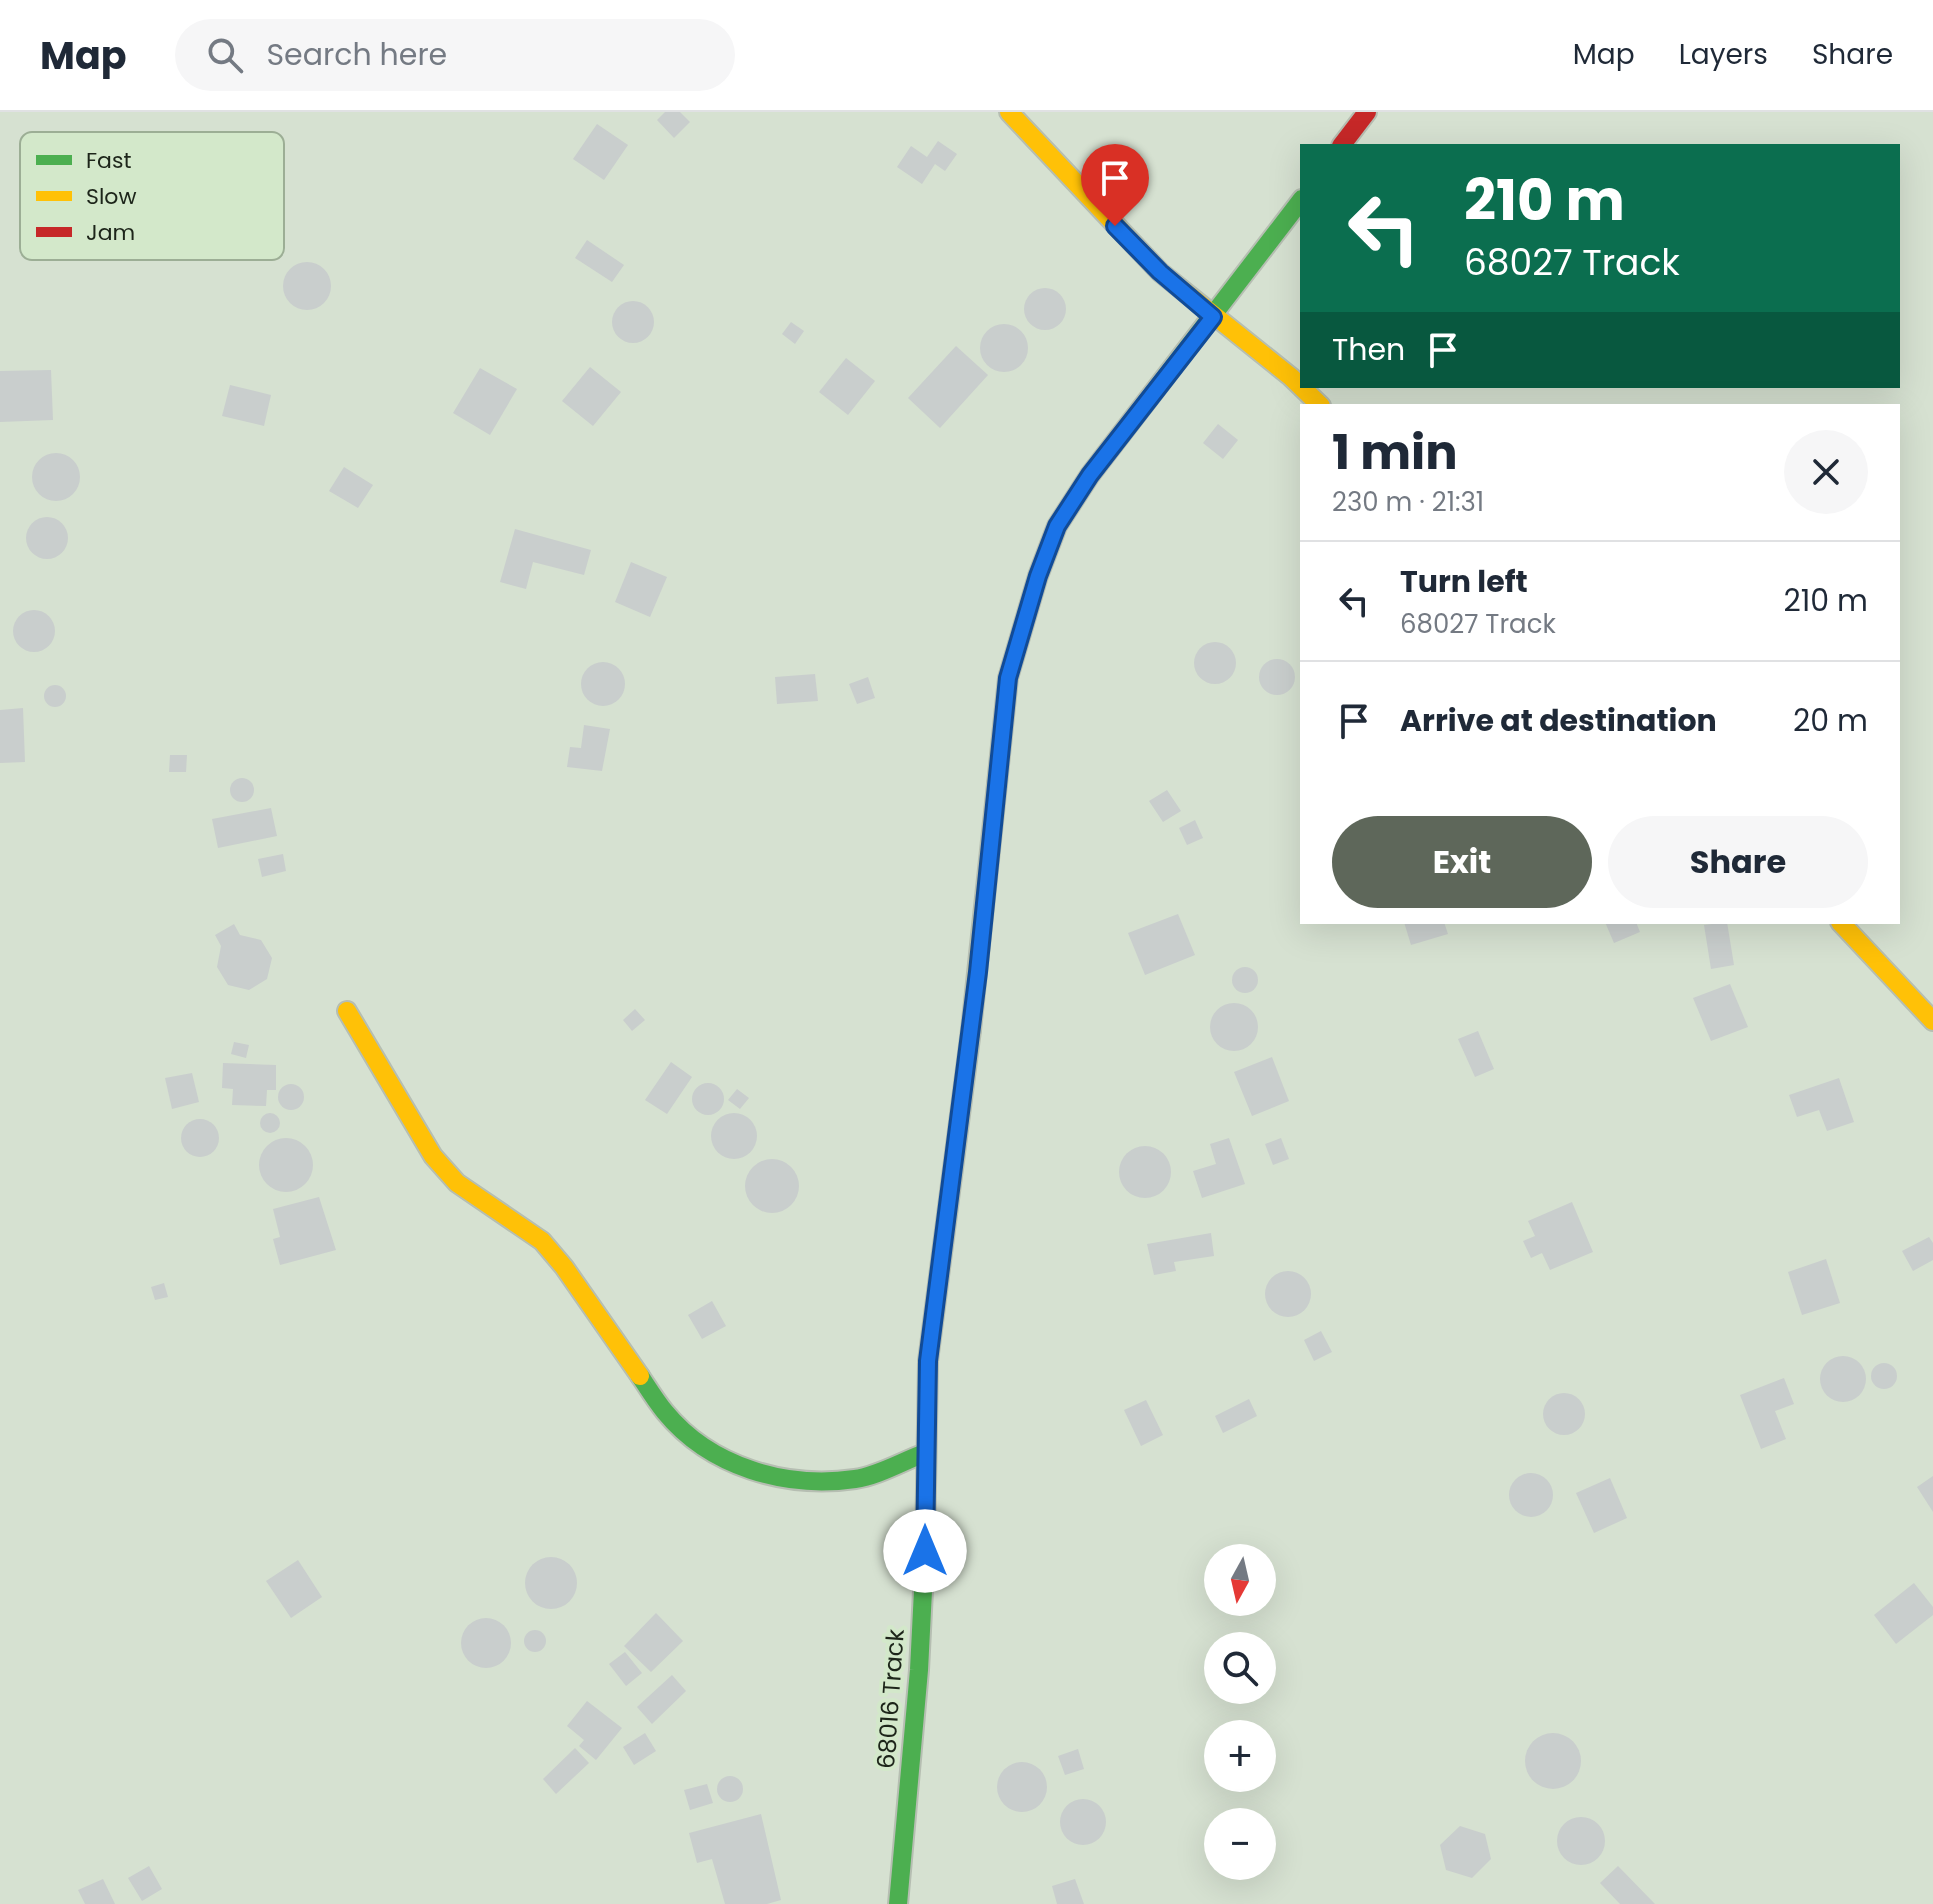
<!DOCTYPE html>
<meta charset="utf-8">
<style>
body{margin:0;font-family:Poppins,sans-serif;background:#f6f6f7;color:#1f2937;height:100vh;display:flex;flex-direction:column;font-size:30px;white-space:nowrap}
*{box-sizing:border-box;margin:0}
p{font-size:26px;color:#747a83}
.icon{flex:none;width:44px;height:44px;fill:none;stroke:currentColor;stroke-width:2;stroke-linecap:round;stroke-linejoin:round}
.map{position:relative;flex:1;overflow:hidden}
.details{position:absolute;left:1300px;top:292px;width:600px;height:520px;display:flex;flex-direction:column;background:#fff;border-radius:0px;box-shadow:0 8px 32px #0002}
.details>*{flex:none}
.hud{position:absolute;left:1300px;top:32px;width:600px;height:244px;border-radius:0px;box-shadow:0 8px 32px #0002;background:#0b6e4f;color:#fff;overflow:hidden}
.needle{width:52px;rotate:188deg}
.fabs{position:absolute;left:1204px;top:1432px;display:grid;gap:16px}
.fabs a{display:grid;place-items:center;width:72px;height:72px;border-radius:50%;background:#fff;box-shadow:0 8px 32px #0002;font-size:40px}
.pin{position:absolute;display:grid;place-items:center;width:68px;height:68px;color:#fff;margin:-82px -34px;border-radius:50% 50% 50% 0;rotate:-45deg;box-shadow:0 0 8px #0007}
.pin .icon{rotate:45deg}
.me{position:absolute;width:88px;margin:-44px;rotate:0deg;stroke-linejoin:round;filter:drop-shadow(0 0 6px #0008)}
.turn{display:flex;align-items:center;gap:28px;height:168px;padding:0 32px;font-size:36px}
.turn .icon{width:104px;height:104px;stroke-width:2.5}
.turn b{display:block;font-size:56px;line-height:68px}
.then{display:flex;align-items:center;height:76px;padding:0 32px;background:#0003;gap:16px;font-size:30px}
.round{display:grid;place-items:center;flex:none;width:84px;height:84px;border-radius:42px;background:#f6f6f7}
.head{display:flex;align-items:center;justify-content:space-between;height:136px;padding:0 32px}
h1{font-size:48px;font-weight:700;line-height:60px}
.cta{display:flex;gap:16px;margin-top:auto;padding:16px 32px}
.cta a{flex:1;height:92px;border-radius:48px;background:#5e675a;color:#fff;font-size:32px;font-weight:700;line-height:92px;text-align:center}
.cta a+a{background:#f6f6f7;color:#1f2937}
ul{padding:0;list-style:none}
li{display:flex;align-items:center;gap:24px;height:120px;padding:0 32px;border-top:2px solid #e0e1e3}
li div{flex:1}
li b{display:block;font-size:30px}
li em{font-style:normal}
header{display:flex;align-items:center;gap:48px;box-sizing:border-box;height:112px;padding:0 40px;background:#fff;border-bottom:2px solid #e0e1e3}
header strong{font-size:38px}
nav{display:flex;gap:44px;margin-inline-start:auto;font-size:28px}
.search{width:560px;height:72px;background:#f6f6f7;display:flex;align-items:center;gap:20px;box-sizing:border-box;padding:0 28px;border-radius:44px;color:#747a83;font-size:30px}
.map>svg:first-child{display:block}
</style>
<header>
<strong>Map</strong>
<div class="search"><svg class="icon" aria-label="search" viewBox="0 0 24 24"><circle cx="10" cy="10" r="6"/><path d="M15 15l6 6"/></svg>Search here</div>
<nav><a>Map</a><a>Layers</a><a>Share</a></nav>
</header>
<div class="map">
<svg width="1933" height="1792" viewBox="0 0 1933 1792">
<rect width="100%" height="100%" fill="#d6e1d1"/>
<g fill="#c9cecd">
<polygon points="665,0 680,0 690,10 674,26 657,8"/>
<polygon points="597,12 628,33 604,68 573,47"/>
<polygon points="938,29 957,42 945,59 935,52 922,72 897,55 911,34 927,45"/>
<polygon points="587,128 624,153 612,170 575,146"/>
<circle cx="307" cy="174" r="24"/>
<circle cx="1045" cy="197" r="21"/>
<circle cx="633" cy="210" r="21"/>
<polygon points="791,210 804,219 795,232 782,222"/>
<circle cx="1004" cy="236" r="24"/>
<polygon points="956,234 988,263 940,316 908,286"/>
<polygon points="846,246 875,269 848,303 819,280"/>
<polygon points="590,255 621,280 593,314 562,289"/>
<polygon points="480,256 517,277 490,323 453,301"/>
<polygon points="51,258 53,308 0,310 0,259"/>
<polygon points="230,273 271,283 264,314 222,304"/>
<polygon points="1218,312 1238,328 1223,347 1203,331"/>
<circle cx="56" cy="365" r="24"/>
<polygon points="344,355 373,373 358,396 329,379"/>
<circle cx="47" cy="426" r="21"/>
<polygon points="515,417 591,438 584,463 533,450 526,477 500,470"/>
<polygon points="631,450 667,465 650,505 615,490"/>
<circle cx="34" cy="519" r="21"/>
<circle cx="1215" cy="551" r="21"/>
<circle cx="1277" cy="565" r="18"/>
<circle cx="603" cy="572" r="22"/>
<polygon points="815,562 818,589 777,592 775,565"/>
<polygon points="868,565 875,586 857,592 849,572"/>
<circle cx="55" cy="584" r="11"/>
<polygon points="23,596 25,650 0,651 0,598"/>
<polygon points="584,613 610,617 602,659 567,655 570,635 581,636"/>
<polygon points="170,643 187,643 186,660 169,660"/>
<circle cx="242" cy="678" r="12"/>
<polygon points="1167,678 1181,699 1163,710 1149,689"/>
<polygon points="271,696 277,724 218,736 212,707"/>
<polygon points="1195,708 1203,726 1187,733 1179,716"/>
<polygon points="283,742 286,759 262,765 258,747"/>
<polygon points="1178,802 1195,843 1145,863 1128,821"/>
<polygon points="1404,810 1444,810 1448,822 1411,833"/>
<polygon points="1605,810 1636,810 1640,820 1614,831"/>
<polygon points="1727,810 1734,853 1711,857 1704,813"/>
<polygon points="234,812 240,823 261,828 272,846 267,867 249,878 228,873 217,855 221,834 215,823"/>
<circle cx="1245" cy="868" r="13"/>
<polygon points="1730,872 1748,915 1711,929 1693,886"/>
<circle cx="1234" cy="915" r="24"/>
<polygon points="635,897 645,908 632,919 623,908"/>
<polygon points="1478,919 1494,957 1475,965 1458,927"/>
<polygon points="234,930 249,933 246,946 231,942"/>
<polygon points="1272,945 1289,989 1252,1004 1234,960"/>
<polygon points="671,950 692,965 667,1002 645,988"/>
<polygon points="223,951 276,953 276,978 267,978 266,994 232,993 233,977 222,976"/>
<polygon points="192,961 199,990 172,997 165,966"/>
<polygon points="1839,966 1854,1010 1827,1019 1819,998 1797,1005 1789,983"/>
<circle cx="708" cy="987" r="16"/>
<circle cx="291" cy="985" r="13"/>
<polygon points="737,977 749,986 740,997 728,988"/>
<circle cx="270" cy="1011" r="10"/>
<circle cx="734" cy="1024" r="23"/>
<circle cx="200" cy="1026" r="19"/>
<circle cx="286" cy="1053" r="27"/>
<polygon points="1229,1026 1245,1072 1202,1086 1193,1059 1216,1052 1210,1032"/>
<polygon points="1281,1026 1289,1047 1273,1053 1265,1032"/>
<circle cx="1145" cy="1060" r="26"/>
<circle cx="772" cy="1074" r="27"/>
<polygon points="319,1085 336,1138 280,1153 273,1127 280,1125 273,1097"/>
<polygon points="1572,1090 1593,1140 1550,1158 1542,1141 1531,1146 1523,1129 1535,1124 1528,1109"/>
<polygon points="1211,1121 1214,1144 1174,1150 1176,1159 1154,1163 1147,1132"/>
<polygon points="1929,1125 1933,1131 1933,1148 1913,1159 1902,1139"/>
<polygon points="1826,1147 1840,1191 1802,1203 1788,1160"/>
<circle cx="1288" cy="1182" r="23"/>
<polygon points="164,1171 168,1185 155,1188 151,1175"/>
<polygon points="712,1189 726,1214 702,1227 688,1203"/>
<polygon points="1321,1219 1332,1240 1314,1249 1304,1228"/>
<circle cx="1843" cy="1267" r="23"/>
<circle cx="1884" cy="1264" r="13"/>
<polygon points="1784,1266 1794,1292 1775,1299 1786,1327 1761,1337 1740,1283"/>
<circle cx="1564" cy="1302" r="21"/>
<polygon points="1249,1287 1257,1304 1223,1321 1215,1304"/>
<polygon points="1146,1288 1163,1323 1141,1334 1124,1298"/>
<circle cx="1531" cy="1383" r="22"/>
<polygon points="1933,1364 1933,1400 1917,1375"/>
<polygon points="1610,1366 1627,1406 1594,1421 1576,1381"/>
<circle cx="551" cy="1471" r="26"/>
<polygon points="298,1448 322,1485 291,1506 266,1469"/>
<polygon points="1914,1471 1933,1495 1933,1503 1896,1532 1874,1503"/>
<polygon points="656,1501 683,1529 651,1560 624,1534"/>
<circle cx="486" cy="1531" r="25"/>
<circle cx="535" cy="1529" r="11"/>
<polygon points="625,1540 642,1561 626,1574 609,1552"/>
<polygon points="672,1563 686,1579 652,1612 637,1595"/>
<polygon points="587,1589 622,1616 596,1648 579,1634 584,1628 567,1614"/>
<circle cx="1553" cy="1649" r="28"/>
<polygon points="645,1621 656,1639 634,1653 623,1635"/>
<polygon points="575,1636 589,1651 556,1682 543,1667"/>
<polygon points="1078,1637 1084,1657 1065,1663 1058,1644"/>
<circle cx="1022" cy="1675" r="25"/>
<circle cx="730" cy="1677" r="13"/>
<polygon points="707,1672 713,1691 690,1698 684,1678"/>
<circle cx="1083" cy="1710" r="23"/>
<polygon points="761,1702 781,1788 767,1792 725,1792 712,1747 697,1751 689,1721"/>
<circle cx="1581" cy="1729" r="24"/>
<polygon points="1460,1714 1485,1722 1491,1747 1472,1766 1446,1758 1440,1733"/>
<polygon points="149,1754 162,1777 142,1789 128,1766"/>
<polygon points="1618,1754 1655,1792 1620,1792 1600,1771"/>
<polygon points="103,1767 115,1792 85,1792 78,1778"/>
<polygon points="1075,1767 1084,1792 1057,1792 1052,1774"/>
</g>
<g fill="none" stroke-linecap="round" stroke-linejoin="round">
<g stroke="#b6beb2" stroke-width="22">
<g id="fast">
<polyline points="997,672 1008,566 1038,464 1057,414 1090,363 1302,87"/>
<path d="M 640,1264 C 648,1276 656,1289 665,1300 C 710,1355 786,1377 855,1367 C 878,1364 903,1349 925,1341"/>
<polyline points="898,1792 919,1558 925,1439 928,1249 971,918"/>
</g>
</g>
<g stroke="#b6beb2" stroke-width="22">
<g id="slow">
<polyline points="1009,0 1160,160 1291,265 1321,294"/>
<polyline points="1840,810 1933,909"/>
<polyline points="347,899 433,1044 457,1071 542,1129 564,1155 640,1264"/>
<polyline points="971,918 997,672"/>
</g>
</g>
<g stroke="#b6beb2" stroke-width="22">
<polyline id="jam" points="1341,34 1367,0"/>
</g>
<use href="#fast" stroke="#4caf50" stroke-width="18"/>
<use href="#slow" stroke="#ffc107" stroke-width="18"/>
<use href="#jam" stroke="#c62828" stroke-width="18"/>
</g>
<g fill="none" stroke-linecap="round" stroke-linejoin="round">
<g stroke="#114b97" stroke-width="20">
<polyline id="route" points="925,1439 928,1249 978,860 1008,566 1038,464 1057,414 1090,363 1213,205 1160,160 1115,114"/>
</g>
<use href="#route" stroke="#1a73e8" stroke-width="14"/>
</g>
<g text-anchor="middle" stroke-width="8" stroke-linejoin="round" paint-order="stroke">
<g font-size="24" fill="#1d251a" stroke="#d3e8ca">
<text transform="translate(891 1587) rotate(-86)" y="8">68016 Track</text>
</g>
</g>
<rect x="20" y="20" width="264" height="128" rx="12" fill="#d3e8ca" stroke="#9cae95" stroke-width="2"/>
<rect x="36" y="43" width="36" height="10" fill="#4caf50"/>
<rect x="36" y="79" width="36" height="10" fill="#ffc107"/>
<rect x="36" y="115" width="36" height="10" fill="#c62828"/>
<g font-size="22" fill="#1d251a">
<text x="86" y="56">Fast</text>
<text x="86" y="92">Slow</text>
<text x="86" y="128">Jam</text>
</g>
</svg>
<div class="fabs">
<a><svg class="needle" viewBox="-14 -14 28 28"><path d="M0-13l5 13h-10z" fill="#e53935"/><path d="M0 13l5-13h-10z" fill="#747a83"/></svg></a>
<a><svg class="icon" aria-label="search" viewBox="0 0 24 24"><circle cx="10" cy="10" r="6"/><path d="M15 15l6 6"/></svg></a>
<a>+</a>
<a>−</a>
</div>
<div class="pin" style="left:1115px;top:114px;background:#d93025"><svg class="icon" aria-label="arrive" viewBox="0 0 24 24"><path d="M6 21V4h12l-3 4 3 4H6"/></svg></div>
<svg class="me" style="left:925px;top:1439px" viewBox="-20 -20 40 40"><circle r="19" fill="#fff"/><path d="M0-13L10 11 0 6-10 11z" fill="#1a73e8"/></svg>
<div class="hud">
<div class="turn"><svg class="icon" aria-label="left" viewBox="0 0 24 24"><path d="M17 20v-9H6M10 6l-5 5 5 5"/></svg><div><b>210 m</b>68027 Track</div></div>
<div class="then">Then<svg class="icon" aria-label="arrive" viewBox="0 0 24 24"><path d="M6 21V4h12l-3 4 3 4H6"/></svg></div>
</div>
<section class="details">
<div class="head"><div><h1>1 min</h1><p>230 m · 21:31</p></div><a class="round"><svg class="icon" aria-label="close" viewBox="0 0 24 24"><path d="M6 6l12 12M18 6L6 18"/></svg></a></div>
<ul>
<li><svg class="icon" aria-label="left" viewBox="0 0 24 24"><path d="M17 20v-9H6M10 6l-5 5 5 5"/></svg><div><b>Turn left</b><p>68027 Track</p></div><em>210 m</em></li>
<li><svg class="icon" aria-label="arrive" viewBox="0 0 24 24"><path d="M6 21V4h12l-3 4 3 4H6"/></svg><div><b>Arrive at destination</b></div><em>20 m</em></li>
</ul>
<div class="cta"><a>Exit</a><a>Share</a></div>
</section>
</div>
